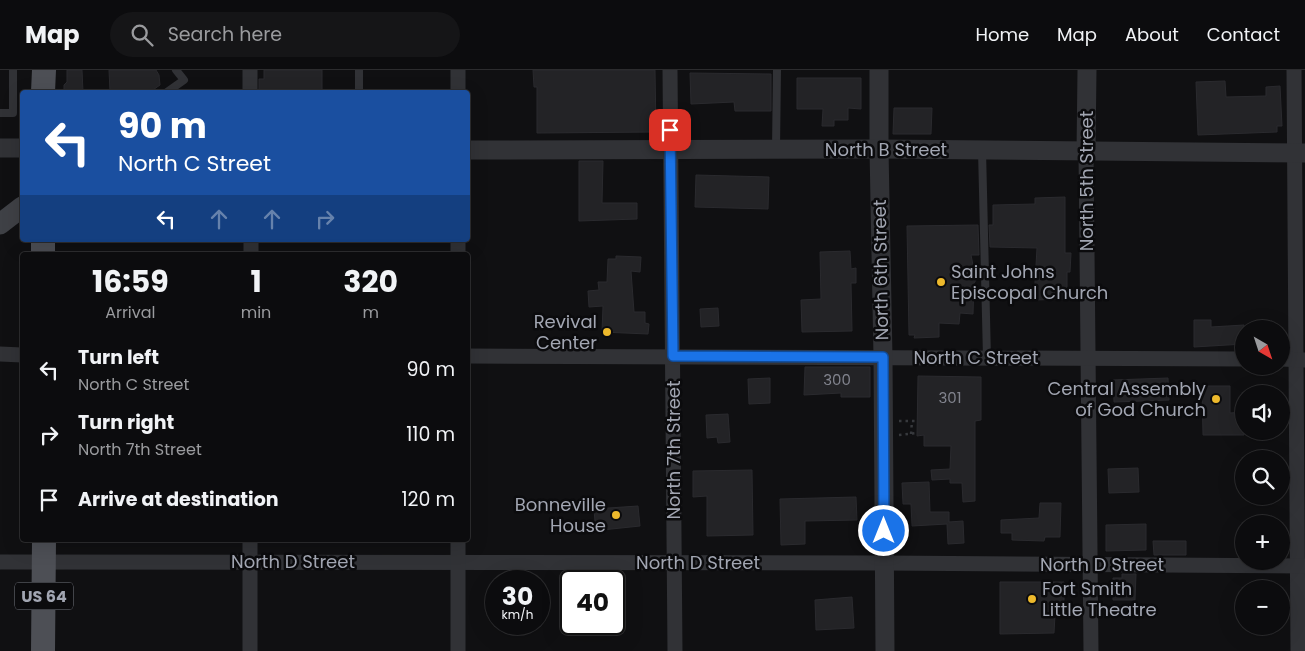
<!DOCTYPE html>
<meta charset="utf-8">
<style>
body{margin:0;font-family:Poppins,sans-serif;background:#151517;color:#f1f3f6;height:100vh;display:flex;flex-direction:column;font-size:19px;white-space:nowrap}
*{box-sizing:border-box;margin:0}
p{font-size:16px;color:#9a9b9e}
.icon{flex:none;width:28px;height:28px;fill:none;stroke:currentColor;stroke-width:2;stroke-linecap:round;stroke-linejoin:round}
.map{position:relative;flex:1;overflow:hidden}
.details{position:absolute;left:20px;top:182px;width:450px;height:290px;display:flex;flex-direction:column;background:#0c0c0e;border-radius:5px;box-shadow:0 5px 20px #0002,0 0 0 1px #2c2c2e}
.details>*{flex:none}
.guide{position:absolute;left:20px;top:20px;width:450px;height:152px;border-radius:5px;box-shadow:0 5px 20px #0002,0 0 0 1px #2c2c2e;background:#1a4fa0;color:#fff;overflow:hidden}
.needle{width:32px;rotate:141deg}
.controls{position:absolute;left:1235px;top:250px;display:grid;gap:10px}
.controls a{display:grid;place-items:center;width:55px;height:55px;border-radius:50%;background:#0c0c0e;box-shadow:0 5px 20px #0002,0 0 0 1px #2c2c2e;font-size:25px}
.speed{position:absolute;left:485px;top:500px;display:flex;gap:10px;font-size:25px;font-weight:700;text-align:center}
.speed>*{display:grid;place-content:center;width:65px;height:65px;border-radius:50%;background:#0c0c0e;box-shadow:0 5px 20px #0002,0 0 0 1px #2c2c2e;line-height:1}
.speed small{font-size:12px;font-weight:400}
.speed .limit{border:2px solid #111;border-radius:8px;background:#fff;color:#111}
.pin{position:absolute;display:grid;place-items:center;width:42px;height:42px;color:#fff;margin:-21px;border-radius:10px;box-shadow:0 2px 8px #0006}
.me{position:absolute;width:55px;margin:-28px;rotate:0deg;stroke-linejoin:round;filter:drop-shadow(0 0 4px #0008)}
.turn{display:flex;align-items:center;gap:18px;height:105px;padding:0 15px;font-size:22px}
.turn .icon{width:65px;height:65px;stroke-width:2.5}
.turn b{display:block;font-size:35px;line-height:42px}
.lanes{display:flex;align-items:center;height:48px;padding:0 15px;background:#0003;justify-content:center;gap:25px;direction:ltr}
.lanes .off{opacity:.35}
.eta{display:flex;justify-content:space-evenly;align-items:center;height:85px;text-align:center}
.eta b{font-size:30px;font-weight:700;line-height:35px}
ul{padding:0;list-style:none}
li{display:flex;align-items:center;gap:15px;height:65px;padding:0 15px}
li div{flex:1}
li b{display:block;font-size:19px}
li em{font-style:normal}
header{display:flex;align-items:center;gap:30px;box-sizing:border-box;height:70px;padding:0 25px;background:#0c0c0e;border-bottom:1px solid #2c2c2e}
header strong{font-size:24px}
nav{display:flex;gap:28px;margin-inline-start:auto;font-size:18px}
.search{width:350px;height:45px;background:#151517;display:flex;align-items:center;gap:12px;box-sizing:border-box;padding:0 18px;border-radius:28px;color:#9a9b9e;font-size:19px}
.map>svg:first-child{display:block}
</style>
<header>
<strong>Map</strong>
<div class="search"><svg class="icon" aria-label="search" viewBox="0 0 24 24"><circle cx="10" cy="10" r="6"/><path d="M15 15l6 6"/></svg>Search here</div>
<nav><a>Home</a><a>Map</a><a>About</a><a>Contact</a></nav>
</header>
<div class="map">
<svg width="1305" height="581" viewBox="0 0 1305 581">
<rect width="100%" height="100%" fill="#101012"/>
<g fill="#232326" stroke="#2a2a2e">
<polygon points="67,0 82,0 83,22 64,22 64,15 67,12"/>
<polygon points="109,0 156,0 159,5 160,15 150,22 110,22"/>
<polygon points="264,0 322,0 322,22 259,22 259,9 264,9"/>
<polygon points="533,0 655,0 656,62 537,63 537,17 534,17"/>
<polygon points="690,3 771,4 771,41 735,41 734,32 691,34"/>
<polygon points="797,8 861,8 861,39 848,38 848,50 834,50 834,56 822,56 823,39 797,39"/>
<polygon points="1225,11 1226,27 1266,26 1266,17 1280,16 1282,56 1277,56 1277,62 1198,65 1196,12"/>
<polygon points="894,38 932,38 931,64 893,64"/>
<polygon points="579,91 603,91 602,133 637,133 637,149 579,151"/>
<polygon points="696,105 769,107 768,139 695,137"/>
<polygon points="1065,127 1065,183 1071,183 1070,202 1067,202 1067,229 1034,230 1037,178 990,177 989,155 993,155 993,135 1035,134 1035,128"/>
<polygon points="978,155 979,185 971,185 976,210 974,213 973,244 960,243 959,254 939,253 939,267 914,268 915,265 909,265 907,156"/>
<polygon points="850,181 851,199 856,198 856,213 851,213 852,261 802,262 801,230 821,229 820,182"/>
<polygon points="616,186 641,187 640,202 631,201 634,242 645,242 645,253 649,254 648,264 602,262 603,236 589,237 588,221 599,220 598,212 607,212 608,189 616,189"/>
<polygon points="718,238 719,256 701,257 700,239"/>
<polygon points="1194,250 1211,250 1211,257 1244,255 1244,274 1194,277"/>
<polygon points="805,297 870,297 870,327 841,327 841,323 804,325"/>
<polygon points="918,306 981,307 981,350 975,351 975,431 963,432 962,413 950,413 950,409 932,410 931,400 950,399 951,376 924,376 924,365 917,366"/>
<polygon points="770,308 770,333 749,334 748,309"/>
<polygon points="1168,308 1169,330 1114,332 1113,310"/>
<polygon points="1202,316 1230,316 1230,343 1244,342 1244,365 1203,365"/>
<polygon points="728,344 730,372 718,373 717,367 707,368 706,345"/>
<polygon points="1138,398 1139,422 1109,423 1108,399"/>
<polygon points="752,400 753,465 707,466 707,426 693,427 693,401"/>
<polygon points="929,412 930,442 949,442 949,452 963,451 964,473 948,474 947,454 912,456 911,434 903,434 902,413"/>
<polygon points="856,427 857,450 805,451 805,474 781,475 780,429"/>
<polygon points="1040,433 1061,433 1060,467 1045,467 1044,471 1012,470 1012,463 1001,463 1001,450 1039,448"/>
<polygon points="638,436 640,456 602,460 601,451 595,452 594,439"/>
<polygon points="1146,454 1146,480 1106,481 1106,455"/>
<polygon points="1153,471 1186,471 1186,485 1154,485"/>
<polygon points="1122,504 1136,504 1135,530 1113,530 1113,508 1122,508"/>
<polygon points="1000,512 1064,512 1064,545 1055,545 1054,563 1000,564"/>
<polygon points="852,527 854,558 816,560 815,530"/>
</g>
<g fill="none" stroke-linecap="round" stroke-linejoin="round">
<g stroke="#37393d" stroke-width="2.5" stroke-dasharray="2.5 4" stroke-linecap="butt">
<polyline points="899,351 917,351"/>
<polyline points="911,364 912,351"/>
<polyline points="899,365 917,363"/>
</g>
<g stroke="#313236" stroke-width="8">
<polyline points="167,22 184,10 176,0"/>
<polyline points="359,22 359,0"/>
<polyline points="0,43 13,43 13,0"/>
<polyline points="776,79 777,0"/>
<polyline points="982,80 987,288"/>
</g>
<g stroke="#313236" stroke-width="15">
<polyline points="670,0 675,581"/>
<polyline points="1294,0 1298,581"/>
<polyline points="250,22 250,0"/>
<polyline points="458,22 458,0"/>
<polyline points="1086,82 1091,581"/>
<polyline points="251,170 251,185"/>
<polyline points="458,170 458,185"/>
<polyline points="0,284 22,285"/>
<polyline points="468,286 1244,289"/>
<polyline points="1281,289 1305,290"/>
<polyline points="0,492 884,493 1305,496"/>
<polyline points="250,581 250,470"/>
<polyline points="458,581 458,470"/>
</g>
<g stroke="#313236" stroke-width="19">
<polyline points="879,0 879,79 883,287 885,581"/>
<polyline points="0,78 22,78"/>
<polyline points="468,80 879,79 1305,83"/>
<polyline points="1086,82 1087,0"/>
</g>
<polyline stroke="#3f4146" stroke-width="21" points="0,154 22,137"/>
<g stroke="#4d4f55" stroke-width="24">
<polyline points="43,22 44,0"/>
<polyline points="43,170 43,185"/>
<polyline points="43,581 44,470"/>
</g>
</g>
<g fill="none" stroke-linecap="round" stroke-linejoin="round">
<g stroke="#114b97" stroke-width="12">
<polyline id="route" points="670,60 673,286 883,287 884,461"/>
</g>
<use href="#route" stroke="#1a73e8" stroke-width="9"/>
</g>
<g fill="#edb92c" stroke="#0b0b0d" stroke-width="2">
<circle cx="941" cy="212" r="5"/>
<circle cx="607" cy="262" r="5"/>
<circle cx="1216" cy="329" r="5"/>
<circle cx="616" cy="445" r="5"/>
<circle cx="1032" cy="529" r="5"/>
</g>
<g text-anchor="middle" stroke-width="5" stroke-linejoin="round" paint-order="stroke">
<g font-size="15" fill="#82848e">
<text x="837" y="315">300</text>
<text x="950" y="333">301</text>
</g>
<rect fill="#0b0b0d" stroke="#757880" stroke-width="1" x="15" y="512.5" width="58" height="27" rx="4"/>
<g font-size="16" font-weight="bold" fill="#a2a6b2">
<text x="44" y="532">US 64</text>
</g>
<g font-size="18" fill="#a2a6b2" stroke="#0b0b0d">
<text x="886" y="86">North B Street</text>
<text transform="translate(1087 111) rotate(-90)" y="6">North 5th Street</text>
<text transform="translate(881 200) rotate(-91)" y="6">North 6th Street</text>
<text x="976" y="294">North C Street</text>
<text transform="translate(674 380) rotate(-90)" y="6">North 7th Street</text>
<text x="293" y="498">North D Street</text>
<text x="698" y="499">North D Street</text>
<text x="1102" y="501">North D Street</text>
</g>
<g font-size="18" fill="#a2a6b2" stroke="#0b0b0d" text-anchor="end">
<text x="951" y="208" text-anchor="start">Saint Johns<tspan x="951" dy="21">Episcopal Church</tspan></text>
<text x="597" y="258">Revival<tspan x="597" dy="21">Center</tspan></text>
<text x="1206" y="325">Central Assembly<tspan x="1206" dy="21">of God Church</tspan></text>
<text x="606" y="441">Bonneville<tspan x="606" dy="21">House</tspan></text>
<text x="1042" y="525" text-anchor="start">Fort Smith<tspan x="1042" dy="21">Little Theatre</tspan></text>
</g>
</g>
</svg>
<div class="controls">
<a><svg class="needle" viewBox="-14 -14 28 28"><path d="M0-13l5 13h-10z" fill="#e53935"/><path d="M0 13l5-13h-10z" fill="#9a9b9e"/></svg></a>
<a><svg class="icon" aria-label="sound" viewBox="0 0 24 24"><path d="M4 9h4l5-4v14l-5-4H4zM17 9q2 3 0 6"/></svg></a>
<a><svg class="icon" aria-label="search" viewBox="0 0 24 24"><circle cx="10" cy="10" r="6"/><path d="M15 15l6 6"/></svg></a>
<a>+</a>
<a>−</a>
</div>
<div class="speed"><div>30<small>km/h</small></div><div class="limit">40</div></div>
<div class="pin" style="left:670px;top:60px;background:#d93025"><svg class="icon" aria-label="arrive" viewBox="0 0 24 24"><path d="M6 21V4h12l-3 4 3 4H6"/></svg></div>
<svg class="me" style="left:884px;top:461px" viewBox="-20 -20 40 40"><circle r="17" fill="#1a73e8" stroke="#fff" stroke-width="3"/><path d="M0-11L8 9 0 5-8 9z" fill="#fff"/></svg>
<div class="guide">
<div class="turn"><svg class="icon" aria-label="left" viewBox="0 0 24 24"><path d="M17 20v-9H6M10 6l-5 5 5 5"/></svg><div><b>90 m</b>North C Street</div></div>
<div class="lanes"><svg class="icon" aria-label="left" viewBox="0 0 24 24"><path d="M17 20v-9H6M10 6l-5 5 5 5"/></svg><svg class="icon off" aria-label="ahead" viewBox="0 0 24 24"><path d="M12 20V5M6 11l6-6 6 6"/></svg><svg class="icon off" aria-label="ahead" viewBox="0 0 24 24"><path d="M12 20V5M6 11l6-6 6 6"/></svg><svg class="icon off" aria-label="right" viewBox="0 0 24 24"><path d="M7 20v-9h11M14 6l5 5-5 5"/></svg></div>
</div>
<section class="details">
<div class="eta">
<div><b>16:59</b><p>Arrival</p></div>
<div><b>1</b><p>min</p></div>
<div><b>320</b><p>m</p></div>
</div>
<ul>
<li><svg class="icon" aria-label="left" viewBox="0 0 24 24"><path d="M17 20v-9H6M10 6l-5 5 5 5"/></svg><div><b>Turn left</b><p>North C Street</p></div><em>90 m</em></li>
<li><svg class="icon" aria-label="right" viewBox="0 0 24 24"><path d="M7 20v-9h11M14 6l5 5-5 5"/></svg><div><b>Turn right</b><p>North 7th Street</p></div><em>110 m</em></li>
<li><svg class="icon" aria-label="arrive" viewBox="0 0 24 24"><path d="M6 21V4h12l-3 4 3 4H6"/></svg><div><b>Arrive at destination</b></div><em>120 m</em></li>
</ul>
</section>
</div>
